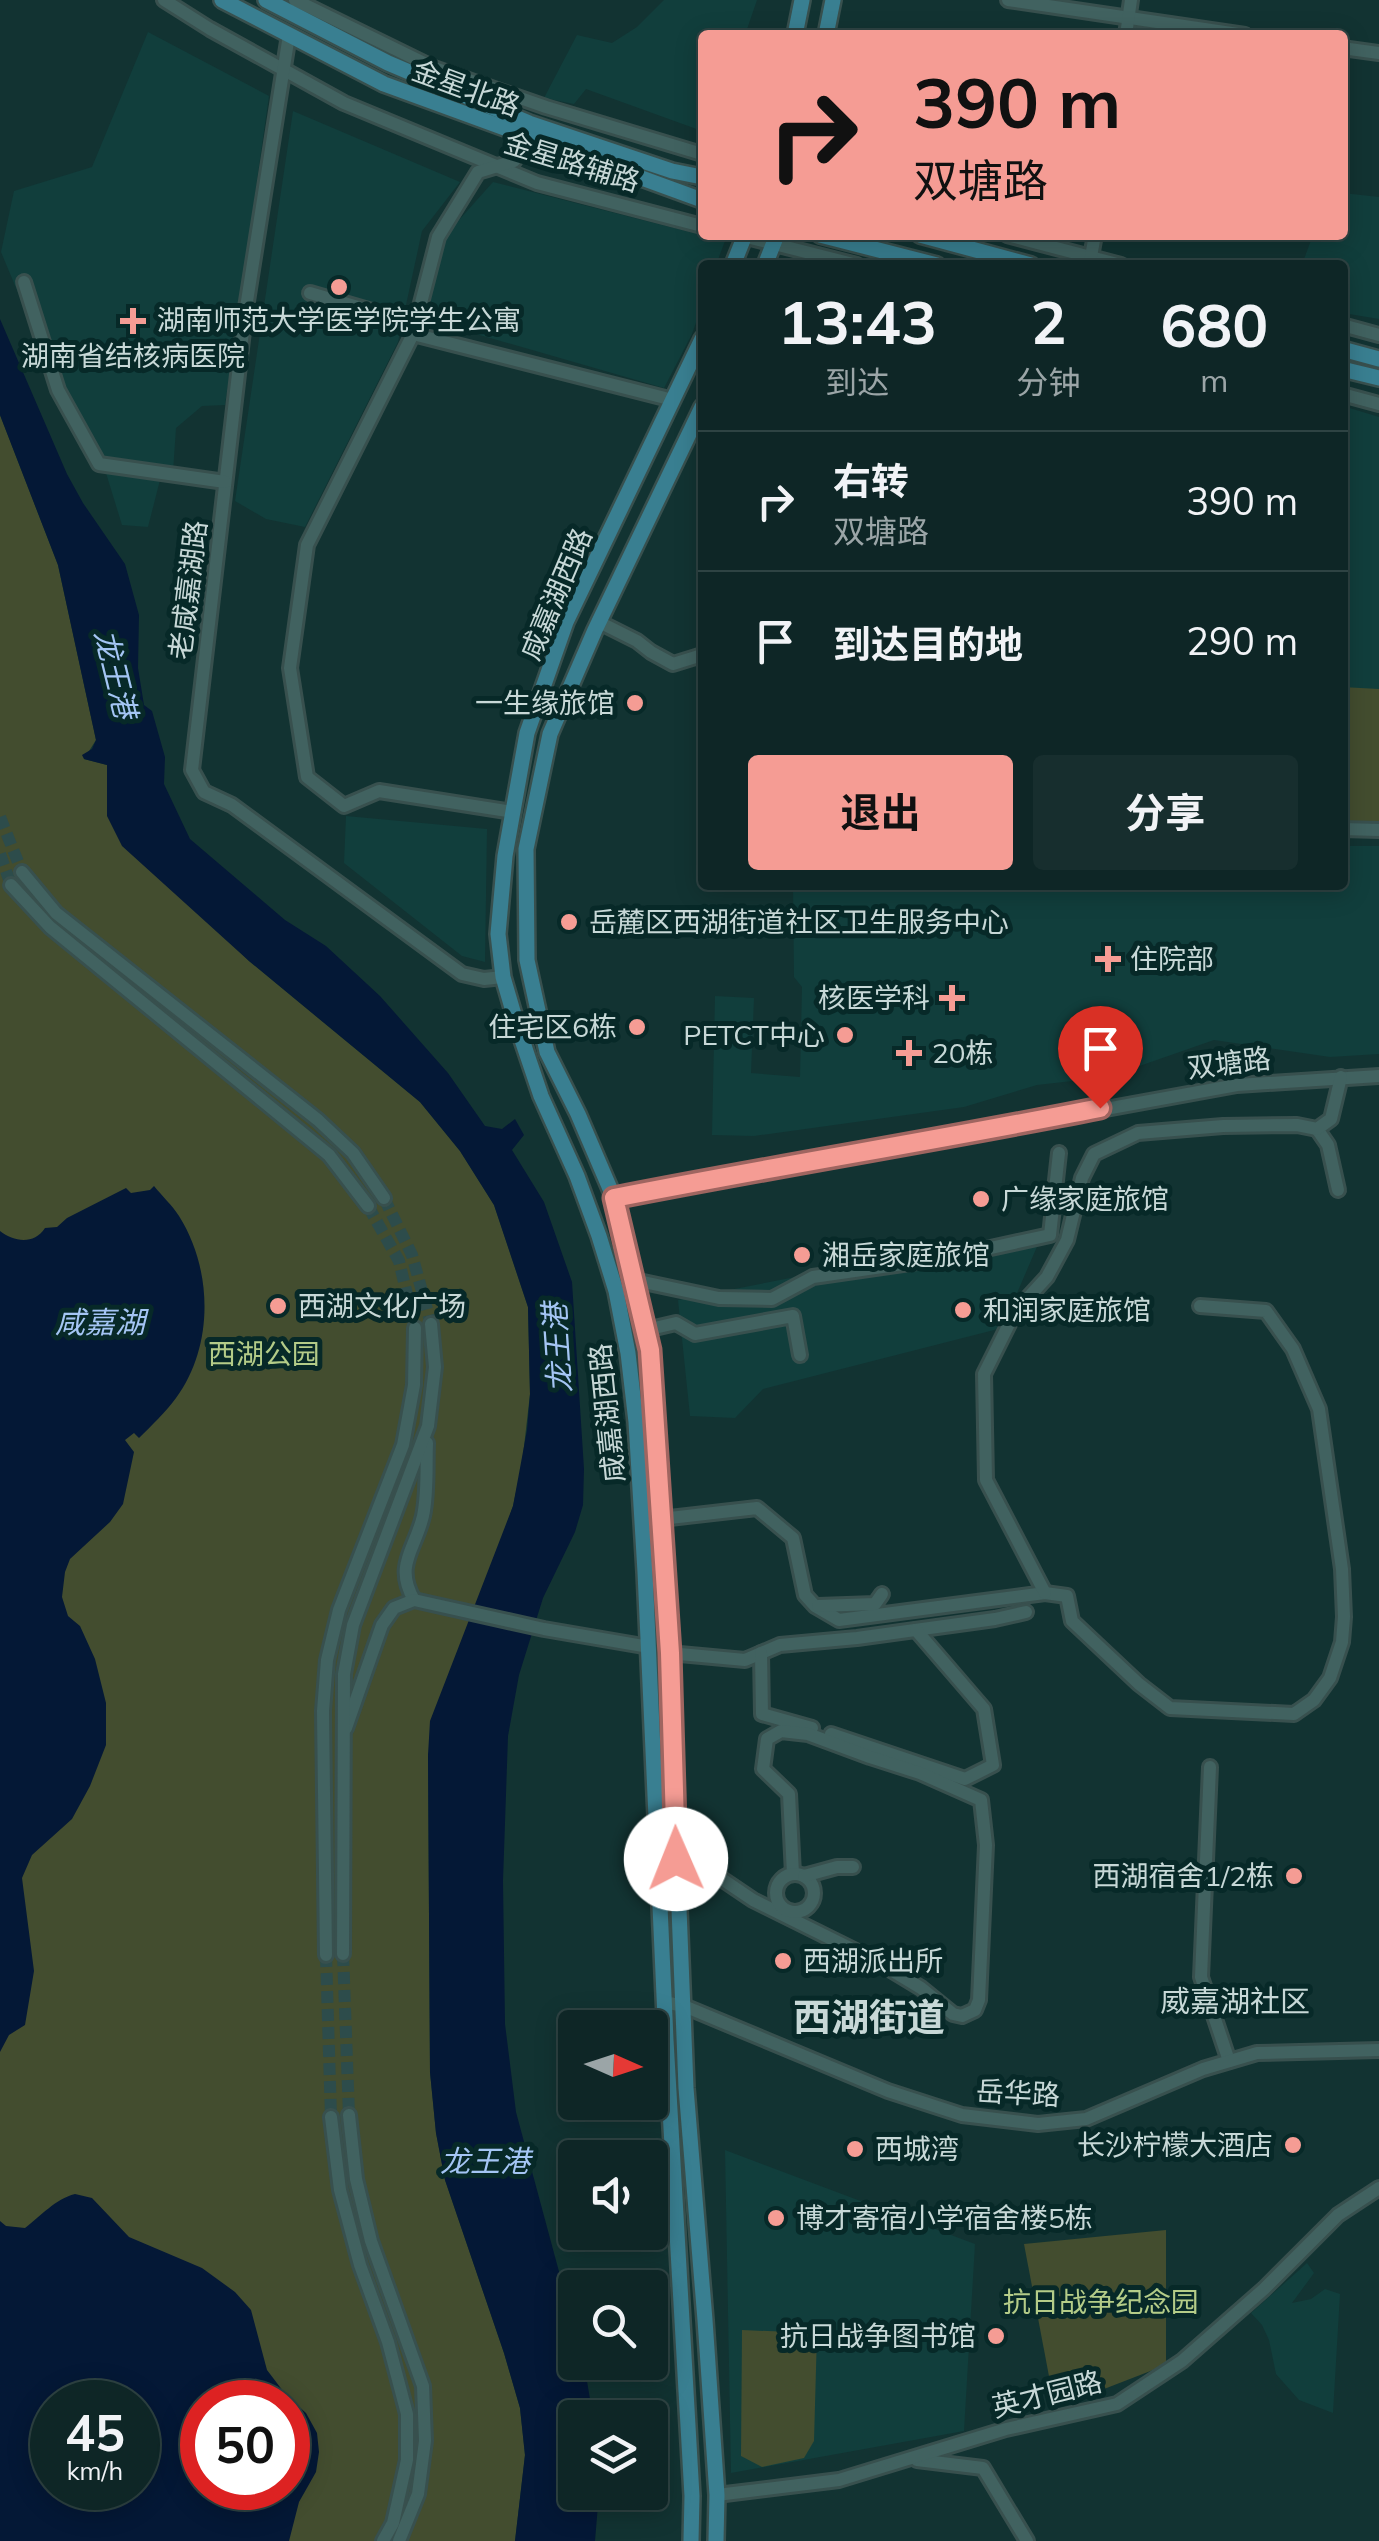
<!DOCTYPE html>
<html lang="zh">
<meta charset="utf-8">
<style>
body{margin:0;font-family:Mulish,"Noto Sans SC",sans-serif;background:#172e2e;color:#f1f3f6;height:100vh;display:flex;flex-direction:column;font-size:38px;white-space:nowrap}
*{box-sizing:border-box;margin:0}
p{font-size:32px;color:#9ba5a7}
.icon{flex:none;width:55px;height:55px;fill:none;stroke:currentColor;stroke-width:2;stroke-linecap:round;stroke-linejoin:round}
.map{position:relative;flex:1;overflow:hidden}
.panel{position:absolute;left:698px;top:260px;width:650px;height:630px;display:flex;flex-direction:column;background:#0e2626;border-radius:10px;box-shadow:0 5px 25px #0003,0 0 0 2px #2e4343}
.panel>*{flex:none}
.guide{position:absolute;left:698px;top:30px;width:650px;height:210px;border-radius:10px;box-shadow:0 5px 25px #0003,0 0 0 2px #2e4343;background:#f59c94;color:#111;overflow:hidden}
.needle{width:65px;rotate:93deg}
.fabs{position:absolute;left:558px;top:2010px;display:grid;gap:20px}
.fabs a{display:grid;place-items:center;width:110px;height:110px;border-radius:10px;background:#0e2626;box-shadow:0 5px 25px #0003,0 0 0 2px #2e4343;font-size:50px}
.speed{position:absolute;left:30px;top:2380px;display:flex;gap:20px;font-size:50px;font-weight:700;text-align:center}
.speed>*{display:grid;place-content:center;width:130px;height:130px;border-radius:50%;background:#0e2626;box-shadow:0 5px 25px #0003,0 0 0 2px #2e4343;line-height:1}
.speed small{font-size:25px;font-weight:400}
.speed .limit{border:15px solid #d22;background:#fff;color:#111}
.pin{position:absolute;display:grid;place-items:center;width:85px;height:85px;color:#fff;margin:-102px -42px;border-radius:50% 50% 50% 0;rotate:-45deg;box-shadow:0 0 10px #0007}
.pin .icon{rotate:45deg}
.me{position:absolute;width:110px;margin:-55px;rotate:359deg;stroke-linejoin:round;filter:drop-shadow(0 0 8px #0008)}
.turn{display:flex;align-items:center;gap:35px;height:210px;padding:0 50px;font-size:45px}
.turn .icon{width:130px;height:130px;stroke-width:2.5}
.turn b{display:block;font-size:70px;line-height:85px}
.eta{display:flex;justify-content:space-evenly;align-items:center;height:170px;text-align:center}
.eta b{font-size:60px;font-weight:700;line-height:70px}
.button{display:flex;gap:20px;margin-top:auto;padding:20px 50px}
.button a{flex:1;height:115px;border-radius:10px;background:#f59c94;color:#111;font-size:40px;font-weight:700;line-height:115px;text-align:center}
.button a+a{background:#172e2e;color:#f1f3f6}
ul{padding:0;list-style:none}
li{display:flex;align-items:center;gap:30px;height:140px;padding:0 50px;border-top:2px solid #2e4343}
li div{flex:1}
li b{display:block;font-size:38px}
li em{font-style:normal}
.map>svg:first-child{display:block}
</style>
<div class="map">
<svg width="1379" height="2541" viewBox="0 0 1379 2541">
<rect width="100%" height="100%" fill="#123332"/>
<g fill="#113e3c">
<polygon points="664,0 757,0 745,35 702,35 702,131 586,89 574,104 544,98 577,35 612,43 637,27"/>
<polygon points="148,32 269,96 225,405 202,406 176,428 173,472 98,456 62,398 1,252 14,191 92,167"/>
<polygon points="293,111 460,182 422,231 398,342 305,527 266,519 235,501"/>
<polygon points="493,182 725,241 716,265 702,265 702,305 692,334 664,388 421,318 434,248"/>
<polygon points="1343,193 1379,197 1379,319 1343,313 1342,265 1306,265 1304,259 1313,235 1342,235"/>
<polygon points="1343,406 1379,417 1379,819 1343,817"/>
<polygon points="106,473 160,480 148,527 122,525"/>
<polygon points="346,816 487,829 485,962 462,956 344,863"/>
<polygon points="1343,846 1379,846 1379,1054 1330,1057 1214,1040 1108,1077 1037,1085 964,1107 754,1136 712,1135 715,996 754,998 751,1073 800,1077 802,987 794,977 793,885 1342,885"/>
<polygon points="1039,1242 1002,1328 763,1389 735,1418 690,1416 678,1300 831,1270"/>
<polygon points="725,2150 975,2244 964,2431 731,2473"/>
<polygon points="1307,2263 1314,2273 1292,2303 1311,2299 1325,2289 1340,2294 1333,2413 1299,2400 1276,2374 1269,2340 1262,2325 1251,2313"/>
</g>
<g fill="#434d2f" fill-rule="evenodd">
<path d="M 0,415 L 58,565 L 96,740 L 84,759 L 107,765 L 107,815 L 249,961 L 420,1102 L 460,1151 L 494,1205 L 528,1307 L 530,1394 L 522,1464 L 513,1506 L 428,1755 L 430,2072 L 436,2133 L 445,2180 L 504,2353 L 520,2408 L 525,2455 L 515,2541 L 0,2541 ZM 52,2402 L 138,2402 L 138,2488 L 52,2488 ZM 202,2402 L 288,2402 L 288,2488 L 202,2488 Z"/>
<polygon points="1342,687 1379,689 1379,827 1343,825"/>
<polygon points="1166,2230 1166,2365 1055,2408 1024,2244"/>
<polygon points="742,2330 817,2333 814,2441 804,2458 762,2467 741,2456"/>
</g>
<g fill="#041836" fill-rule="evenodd">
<polygon points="0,319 67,474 83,503 125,564 139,615 138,668 144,705 152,711 165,757 164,784 190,839 285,920 326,946 380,996 448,1073 485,1126 502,1129 515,1119 524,1135 512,1150 544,1202 572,1282 584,1469 583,1505 575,1532 543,1598 519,1675 508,1736 503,1881 505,2024 516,2112 575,2331 575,2362 584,2363 593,2417 575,2418 575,2492 599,2493 595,2541 515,2541 525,2455 520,2408 504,2353 445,2180 436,2133 430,2072 428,1755 430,1721 513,1506 527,1430 530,1394 528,1307 494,1205 460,1151 420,1102 249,961 122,846 107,816 107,765 84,759 82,755 92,749 96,740 58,565 0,415"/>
<path d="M 154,1186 C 162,1196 172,1205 179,1216 C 213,1270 214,1346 176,1398 C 165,1413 152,1425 139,1438 L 134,1433 L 125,1440 L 134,1452 L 123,1504 L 110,1522 L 70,1559 L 65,1572 L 62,1597 L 68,1616 L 80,1626 L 95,1659 L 106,1703 L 106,1745 L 90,1786 L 72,1819 L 32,1855 L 22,1878 L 34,1971 L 25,2025 L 9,2035 L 0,2052 L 0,1231 C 14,1242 34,1245 45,1228 L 57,1227 L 67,1218 L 126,1188 L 131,1193 L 150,1190 Z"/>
<path d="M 75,2194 L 92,2198 L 129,2237 L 202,2268 L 235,2292 L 251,2310 L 267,2370 L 286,2395 L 306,2413 L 317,2433 L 319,2452 L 316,2472 L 299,2502 L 289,2541 L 0,2541 L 0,2221 L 6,2226 L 25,2228 C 41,2216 55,2199 75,2194 ZM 52,2402 L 138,2402 L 138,2488 L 52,2488 ZM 202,2402 L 288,2402 L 288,2488 L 202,2488 Z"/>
</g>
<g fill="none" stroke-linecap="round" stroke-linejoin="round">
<g stroke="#2d4c4b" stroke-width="12" stroke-dasharray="12 6" stroke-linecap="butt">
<polyline points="0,817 22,872"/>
<polyline points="0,854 11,885"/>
<polyline points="384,1198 412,1255 431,1324"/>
<polyline points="368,1206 399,1261 415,1328"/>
<polyline points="343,1954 349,2115"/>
<polyline points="326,1955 331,2117"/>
</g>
<g stroke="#38504e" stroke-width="18">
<g id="minor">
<polyline points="164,0 210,29 344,103 537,183 702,226"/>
<polyline points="295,0 434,68 546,107 702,154"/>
<polyline points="1008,0 1245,35"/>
<polyline points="289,35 245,314 192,770 204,792 232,805 462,974 484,979 503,977"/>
<polyline points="1126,35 1131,0"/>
<polyline points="1342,48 1379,53"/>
<polyline points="739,235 857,265"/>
<polyline points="1007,235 1121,265"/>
<polyline points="1090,262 1095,235"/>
<polyline points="24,282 58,390 99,464 225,482"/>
<polyline points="310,293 416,324"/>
<polyline points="1342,325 1379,335"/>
<polyline points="413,334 673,400"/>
<polyline points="1342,394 1379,404"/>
<polyline points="599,622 637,641 651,652 673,664 702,655"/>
<polyline points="513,812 379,791 344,806 307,777 290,668 307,545 413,334 438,237 478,172 514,161 529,138"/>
<polyline points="1342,829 1379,830"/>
<polyline points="22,872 56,913 318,1120 353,1153 384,1198"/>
<polyline points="11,885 50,927 329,1155 368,1206"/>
<polyline points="1317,1129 1328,1145 1338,1190"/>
<polyline points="614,1198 735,1174 920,1143 1237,1085 1379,1076"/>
<polyline points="634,1280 719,1298 772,1299 813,1277 945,1258 1050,1235 1059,1153"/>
<polyline points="646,1330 676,1323 695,1334 793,1316 800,1355"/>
<polyline points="661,1519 757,1508 793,1538 805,1595 815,1606 839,1620 1045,1593 1067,1596 1072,1621 1139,1684 1170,1708 1294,1714 1314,1700 1330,1678 1342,1642 1344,1617 1342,1569 1319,1409 1293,1349 1266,1311 1200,1306"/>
<polyline points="1045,1593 986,1480 984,1374 1015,1312 1047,1277 1067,1240 1082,1178 1094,1154 1138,1133 1223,1126 1297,1125 1317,1129 1331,1119 1341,1077"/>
<path d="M 414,1600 C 394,1565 415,1550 423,1516 C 428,1493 426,1466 427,1443"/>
<polyline points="818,1606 875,1604 882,1594"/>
<polyline points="669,1653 745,1660 780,1645 857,1638 995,1619 1026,1612"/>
<polyline points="761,1653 762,1714 812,1728"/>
<polyline points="346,1728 382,1625 394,1608 414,1600 544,1629 649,1647"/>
<polyline points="831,1734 965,1779 993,1765 984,1709 916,1630"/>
<polyline points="1210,1767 1201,1977 1229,2061"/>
<polyline points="676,1848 753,1900 878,1962 921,1988 953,2014 962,2016 975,2010 979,2000 986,1845 981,1800 920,1773 870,1757 808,1734 781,1731 767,1739 763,1769 789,1794 793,1874"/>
<circle cx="795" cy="1893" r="19"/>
<polyline points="804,1876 837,1867 853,1867"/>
<polyline points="343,1954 344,1674 353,1625 428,1426 435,1367 431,1324"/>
<polyline points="326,1955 323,1711 327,1660 339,1610 403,1445 414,1385 415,1328"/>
<polyline points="664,2002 684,2006 888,2091 962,2115 1038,2124 1086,2119 1203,2069 1257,2053 1379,2050"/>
<polyline points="349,2115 356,2179 371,2241 423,2386 425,2441 418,2494 399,2541"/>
<polyline points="331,2117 340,2190 360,2265 388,2342 407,2414 407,2460 393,2523 383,2541"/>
<polyline points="917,2460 983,2468 1027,2541"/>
<polyline points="717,2495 839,2480 1006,2429 1117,2404 1182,2361 1264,2289 1338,2215 1379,2188"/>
</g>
</g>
<g stroke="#38504e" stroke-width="20">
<g id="major">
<polyline points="222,0 384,84 702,200"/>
<polyline points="266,0 388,63 529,123 672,171 702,177"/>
<polyline points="795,35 802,0"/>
<polyline points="826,35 833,0"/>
<polyline points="820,235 937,265"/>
<polyline points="920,235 1031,265"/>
<polyline points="733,265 745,235"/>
<polyline points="765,265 777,235"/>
<polyline points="1342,349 1379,359"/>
<polyline points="1342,369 1379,378"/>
<polyline points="702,407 595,630 550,734 526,849 527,960 547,1052 578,1114 614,1198 650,1350 669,1653 686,2088 705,2320 717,2495 716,2541"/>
<polyline points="691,2541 692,2496 666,2040 645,1572 636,1422 628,1353 616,1291 599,1236 577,1176 541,1096 517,1025 503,977 498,934 505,856 527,733 566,622 702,339"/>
</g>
</g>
<use href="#minor" stroke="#416260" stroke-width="12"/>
<use href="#major" stroke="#397f91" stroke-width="15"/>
</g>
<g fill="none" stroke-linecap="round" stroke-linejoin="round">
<g stroke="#9f6560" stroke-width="25">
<path id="route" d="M 676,1859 L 670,1653 L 650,1350 L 614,1198 C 776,1166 939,1140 1100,1108"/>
</g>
<use href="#route" stroke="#f59c94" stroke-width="18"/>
</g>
<g fill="#f59c94" stroke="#072928" stroke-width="4">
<circle cx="339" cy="287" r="10"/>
<path d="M128 306h10v10h10v10h-10v10h-10v-10h-10v-10h10z"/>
<circle cx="635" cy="703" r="10"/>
<circle cx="569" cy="922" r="10"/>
<path d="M1103 944h10v10h10v10h-10v10h-10v-10h-10v-10h10z"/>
<path d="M947 983h10v10h10v10h-10v10h-10v-10h-10v-10h10z"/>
<circle cx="637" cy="1027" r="10"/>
<circle cx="845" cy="1035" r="10"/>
<path d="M904 1038h10v10h10v10h-10v10h-10v-10h-10v-10h10z"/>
<circle cx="981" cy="1199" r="10"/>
<circle cx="802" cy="1255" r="10"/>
<circle cx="278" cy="1306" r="10"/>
<circle cx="963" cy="1310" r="10"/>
<circle cx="1294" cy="1876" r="10"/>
<circle cx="783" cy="1961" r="10"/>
<circle cx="1293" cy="2145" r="10"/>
<circle cx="855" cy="2149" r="10"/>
<circle cx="776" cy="2218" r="10"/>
<circle cx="996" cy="2336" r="10"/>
</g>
<g text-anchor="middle" stroke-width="10" stroke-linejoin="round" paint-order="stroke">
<g font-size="28" fill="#c7d8d7" stroke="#072928">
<text transform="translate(466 88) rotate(20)" y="10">金星北路</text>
<text transform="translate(572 162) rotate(17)" y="10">金星路辅路</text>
<text transform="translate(188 590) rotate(-83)" y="10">老咸嘉湖路</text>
<text transform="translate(556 594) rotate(-67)" y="10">咸嘉湖西路</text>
<text transform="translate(1229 1063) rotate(-7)" y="10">双塘路</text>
<text transform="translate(607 1413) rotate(-96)" y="10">咸嘉湖西路</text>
<text transform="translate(1018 2093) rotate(3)" y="10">岳华路</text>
<text transform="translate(1047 2394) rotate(-14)" y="10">英才园路</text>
</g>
<g font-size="28" fill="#c7d8d7" stroke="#072928" text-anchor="start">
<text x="339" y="330" text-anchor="middle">湖南师范大学医学院学生公寓</text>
<text x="133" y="366" text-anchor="middle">湖南省结核病医院</text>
<text x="615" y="713" text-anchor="end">一生缘旅馆</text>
<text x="589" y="932">岳麓区西湖街道社区卫生服务中心</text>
<text x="1130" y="969">住院部</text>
<text x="930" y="1008" text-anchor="end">核医学科</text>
<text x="617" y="1037" text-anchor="end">住宅区6栋</text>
<text x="825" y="1045" text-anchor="end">PETCT中心</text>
<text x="932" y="1063">20栋</text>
<text x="1001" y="1209">广缘家庭旅馆</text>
<text x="822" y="1265">湘岳家庭旅馆</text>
<text x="298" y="1316">西湖文化广场</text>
<text x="983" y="1320">和润家庭旅馆</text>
<text x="1274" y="1886" text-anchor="end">西湖宿舍1/2栋</text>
<text x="803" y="1971">西湖派出所</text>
<text x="1273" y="2155" text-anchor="end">长沙柠檬大酒店</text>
<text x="875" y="2159">西城湾</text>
<text x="796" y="2228">博才寄宿小学宿舍楼5栋</text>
<text x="976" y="2346" text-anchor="end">抗日战争图书馆</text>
</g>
<g font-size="28" fill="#b4cc88" stroke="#072928">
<text x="264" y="1364">西湖公园</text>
<text x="1101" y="2312">抗日战争纪念园</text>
</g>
<g font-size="30" font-style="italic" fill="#a4c5f4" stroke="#072928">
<text transform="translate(115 674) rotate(76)" y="10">龙王港</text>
<text x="100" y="1333">咸嘉湖</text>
<text transform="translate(558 1348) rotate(-94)" y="10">龙王港</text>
<text x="485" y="2172">龙王港</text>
</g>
<g font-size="30" fill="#c7d8d7" stroke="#072928">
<text x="1235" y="2012">威嘉湖社区</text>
</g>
<g font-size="38" font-weight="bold" fill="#c7d8d7" stroke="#072928">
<text x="869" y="2031">西湖街道</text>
</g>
</g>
</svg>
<div class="fabs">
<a><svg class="needle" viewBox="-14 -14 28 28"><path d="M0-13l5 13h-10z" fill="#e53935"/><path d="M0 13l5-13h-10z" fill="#9ba5a7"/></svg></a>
<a><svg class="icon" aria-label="sound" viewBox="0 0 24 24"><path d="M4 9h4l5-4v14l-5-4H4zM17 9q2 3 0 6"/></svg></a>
<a><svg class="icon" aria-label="search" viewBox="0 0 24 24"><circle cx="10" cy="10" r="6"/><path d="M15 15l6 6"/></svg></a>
<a><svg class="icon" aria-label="layers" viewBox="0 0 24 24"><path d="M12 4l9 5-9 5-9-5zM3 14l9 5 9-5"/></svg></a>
</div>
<div class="speed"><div>45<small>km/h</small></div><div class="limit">50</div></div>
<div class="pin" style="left:1100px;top:1108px;background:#d93025"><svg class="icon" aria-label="arrive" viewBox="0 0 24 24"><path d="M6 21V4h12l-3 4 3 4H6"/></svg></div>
<svg class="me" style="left:676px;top:1859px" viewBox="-20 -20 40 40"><circle r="19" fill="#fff"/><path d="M0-13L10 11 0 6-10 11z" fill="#f59c94"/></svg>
<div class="guide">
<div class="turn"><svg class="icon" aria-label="right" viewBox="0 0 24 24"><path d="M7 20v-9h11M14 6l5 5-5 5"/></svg><div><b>390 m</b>双塘路</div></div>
</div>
<section class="panel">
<div class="eta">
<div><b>13:43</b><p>到达</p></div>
<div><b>2</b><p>分钟</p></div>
<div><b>680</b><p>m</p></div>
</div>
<ul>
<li><svg class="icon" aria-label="right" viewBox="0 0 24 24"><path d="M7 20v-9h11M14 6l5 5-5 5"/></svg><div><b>右转</b><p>双塘路</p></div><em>390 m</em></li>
<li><svg class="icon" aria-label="arrive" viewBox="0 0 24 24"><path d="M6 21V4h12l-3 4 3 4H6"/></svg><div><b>到达目的地</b></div><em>290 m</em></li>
</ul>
<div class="button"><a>退出</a><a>分享</a></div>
</section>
</div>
